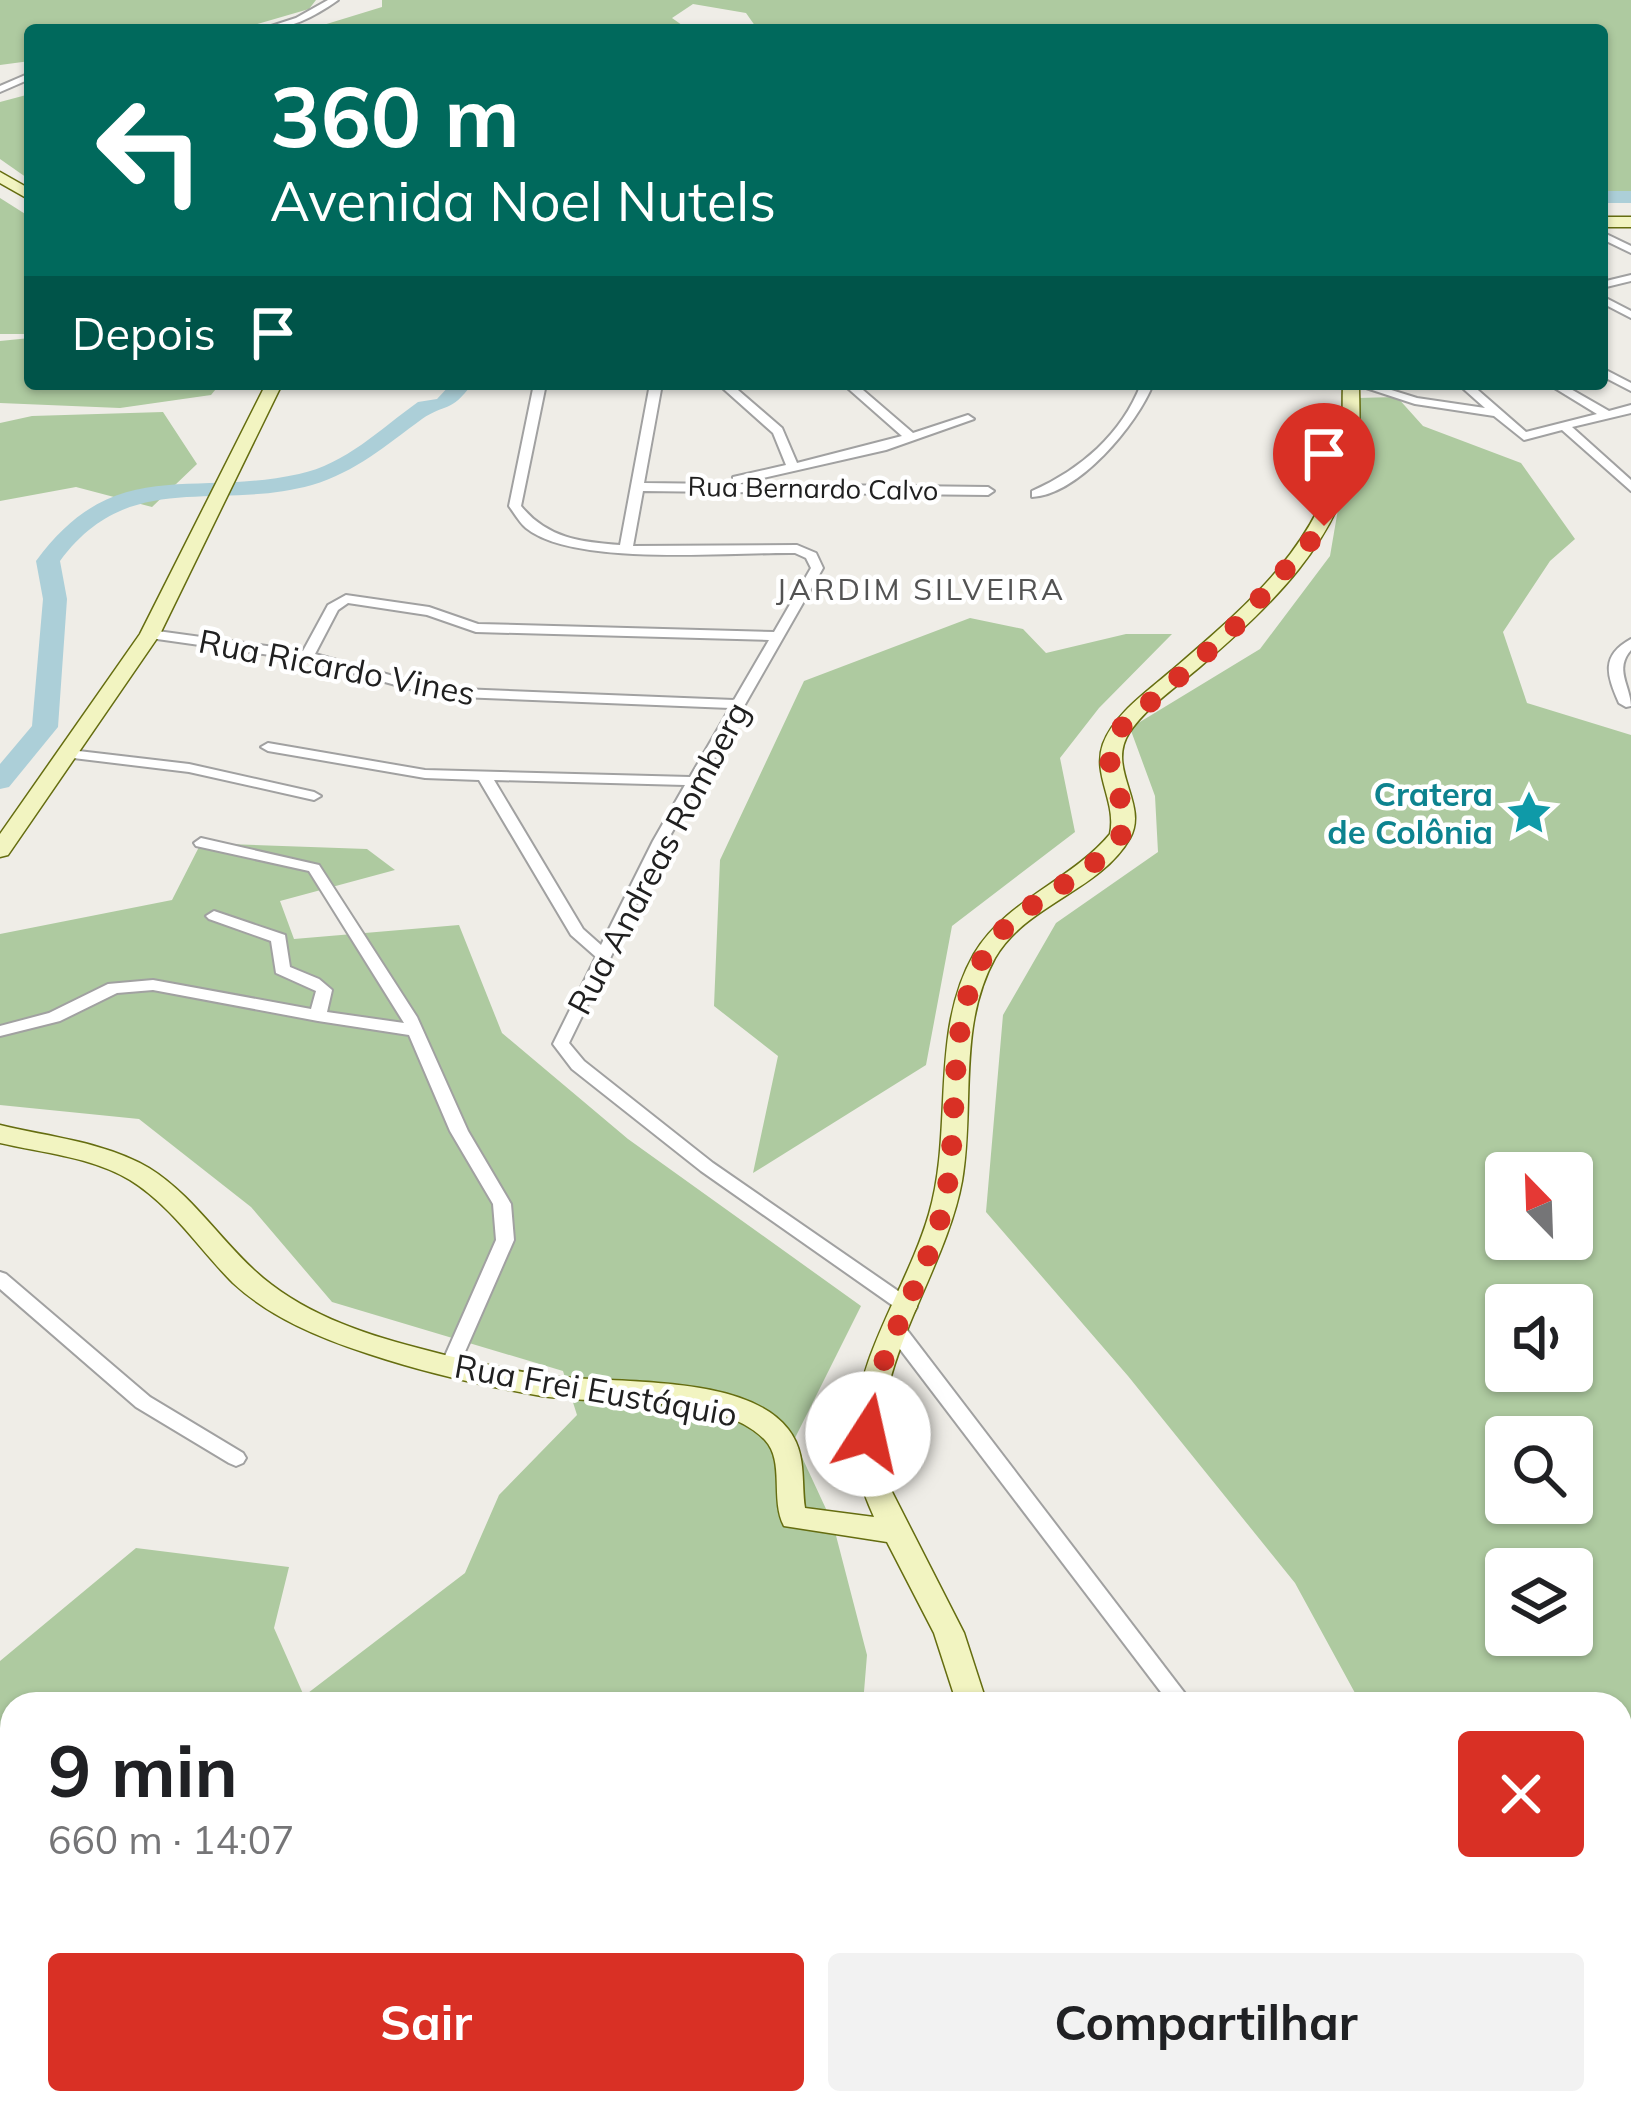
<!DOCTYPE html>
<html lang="pt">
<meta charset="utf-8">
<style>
body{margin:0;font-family:Mulish,sans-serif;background:#f2f2f2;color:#202124;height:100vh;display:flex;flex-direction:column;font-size:45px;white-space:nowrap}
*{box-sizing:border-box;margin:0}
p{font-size:39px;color:#757577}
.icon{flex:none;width:66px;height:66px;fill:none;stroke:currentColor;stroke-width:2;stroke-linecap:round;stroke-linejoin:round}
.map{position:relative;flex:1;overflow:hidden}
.details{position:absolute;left:0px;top:1692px;width:1632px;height:423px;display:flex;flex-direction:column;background:#fff;border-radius:36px 36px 0 0;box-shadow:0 3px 9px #0004}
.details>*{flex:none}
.banner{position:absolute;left:24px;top:24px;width:1584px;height:366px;border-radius:12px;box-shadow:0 3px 9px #0004;background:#00695c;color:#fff;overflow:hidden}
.needle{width:78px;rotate:337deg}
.buttons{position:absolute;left:1485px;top:1152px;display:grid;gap:24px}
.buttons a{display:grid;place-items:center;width:108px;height:108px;border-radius:12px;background:#fff;box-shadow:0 3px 9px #0004;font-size:60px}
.pin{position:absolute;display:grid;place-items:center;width:102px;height:102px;color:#fff;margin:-123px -51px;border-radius:50% 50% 50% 0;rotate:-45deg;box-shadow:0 0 12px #0007}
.pin .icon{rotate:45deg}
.me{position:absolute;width:132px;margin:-66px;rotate:10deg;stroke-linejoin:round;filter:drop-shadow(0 0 9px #0008)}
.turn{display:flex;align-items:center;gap:42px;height:252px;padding:0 48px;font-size:54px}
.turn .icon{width:156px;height:156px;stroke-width:2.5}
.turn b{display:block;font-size:84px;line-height:102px}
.then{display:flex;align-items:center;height:114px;padding:0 48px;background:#0003;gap:24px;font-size:45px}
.round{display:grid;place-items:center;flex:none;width:126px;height:126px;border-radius:12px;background:#f2f2f2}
.overview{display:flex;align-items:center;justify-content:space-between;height:204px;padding:0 48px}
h1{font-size:72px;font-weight:700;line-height:90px}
.cta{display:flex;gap:24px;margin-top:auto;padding:24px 48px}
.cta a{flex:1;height:138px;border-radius:12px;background:#d93025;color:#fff;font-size:48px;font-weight:700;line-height:138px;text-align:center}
.cta a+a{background:#f2f2f2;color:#202124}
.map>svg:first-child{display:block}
</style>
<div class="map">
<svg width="1631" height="2113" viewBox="0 0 1631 2113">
<rect width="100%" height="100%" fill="#efede7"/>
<g fill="#aecaa0" fill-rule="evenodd">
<polygon points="0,0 316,0 309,9 237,30 30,30 30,61 0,65"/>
<polygon points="382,0 1631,0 1631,199 1602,204 1602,30 758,30 746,13 693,4 672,18 689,30 307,30 382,7"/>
<polygon points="30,94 30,180 0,159 0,102"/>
<polygon points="0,198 30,217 30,334 0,334"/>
<polygon points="30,338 30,384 220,384 211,395 120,408 0,403 0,341"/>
<path d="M 1397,397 L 1423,426 L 1521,463 L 1575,539 L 1550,561 L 1503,632 L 1527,703 L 1631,735 L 1631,1772 L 1620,1773 L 1620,1704 L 1361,1704 L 1295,1583 L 1128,1376 L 986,1212 L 1003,1015 L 1056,923 L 1158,852 L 1155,796 L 1130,728 L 1260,649 L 1330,556 L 1357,398 ZM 1506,1173 L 1572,1173 L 1572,1239 L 1506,1239 ZM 1506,1305 L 1572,1305 L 1572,1371 L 1506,1371 ZM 1506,1437 L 1572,1437 L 1572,1503 L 1506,1503 ZM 1506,1569 L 1572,1569 L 1572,1635 L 1506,1635 Z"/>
<polygon points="163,412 197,464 152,507 76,487 0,501 0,423 32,416"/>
<polygon points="970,618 1023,629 1046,653 1126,634 1172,634 1099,708 1060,758 1075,832 952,926 926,1065 753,1173 778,1056 714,1006 720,860 804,681"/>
<polygon points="201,843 367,849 395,870 280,901 294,939 459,925 502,1033 628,1139 861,1306 794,1440 833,1524 867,1655 863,1704 12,1704 12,2103 650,2103 641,2113 0,2113 0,1661 136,1548 289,1567 274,1628 304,1696 465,1573 499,1495 577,1415 563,1371 332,1302 251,1207 139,1119 0,1105 0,934 172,900"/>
</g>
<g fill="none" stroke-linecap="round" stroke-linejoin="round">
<polyline stroke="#accfd8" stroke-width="3" points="26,86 30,90"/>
<g fill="#accfd8" fill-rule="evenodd">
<rect x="1602" y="191" width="29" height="12"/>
<path d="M 451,384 L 472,384 C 450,414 445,403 422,419 C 386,445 356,472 312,485 C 216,512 129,467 60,561 L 67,599 L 58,727 L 9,787 L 0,789 L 0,764 L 32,726 L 43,599 L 36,561 C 114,454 190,498 299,474 C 346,464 380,429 418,402 L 437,399 Z"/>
</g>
<g stroke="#a1a1a1" stroke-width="4">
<g id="street">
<path d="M 328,0 L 338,0 C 314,17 289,30 259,30 L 296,18 Z"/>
<polygon points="30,73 30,79 0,92 0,86"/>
<polygon points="1602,232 1631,246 1631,253 1602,239"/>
<polygon points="1631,275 1631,281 1602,288 1602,282"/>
<polygon points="1602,296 1631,311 1631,318 1602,303"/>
<polygon points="1602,368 1631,383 1631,391 1602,376"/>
<path d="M 534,384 L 546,384 L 521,506 C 547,538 580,542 620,545 L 650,384 L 662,384 L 644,483 L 988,487 L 994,491 L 988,495 L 643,491 L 633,546 L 797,545 L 816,553 L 823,568 L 667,841 L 569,1043 L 584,1061 L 713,1163 L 914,1302 L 917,1307 L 914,1312 L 902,1312 L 701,1171 L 572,1069 L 553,1044 L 596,957 L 571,935 L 479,780 L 425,778 L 268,751 L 261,747 L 268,743 L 425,770 L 690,777 L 730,708 L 435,696 L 306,660 L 150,638 L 143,634 L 150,630 L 303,651 L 328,605 L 346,595 L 429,607 L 478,624 L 774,632 L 811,568 L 806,558 L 795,553 C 732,552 573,567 526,528 C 520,523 514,513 509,506 ZM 348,603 L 427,615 L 476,632 L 769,640 L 734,700 L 436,688 L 315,654 L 338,610 ZM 494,780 L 685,785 L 653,841 L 601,945 L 583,929 Z"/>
<polygon points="718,384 731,384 782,428 797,463 902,436 843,384 856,384 913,433 968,415 974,419 886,450 737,484 733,483 733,477 786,465 773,433"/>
<path d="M 1141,384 L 1153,384 C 1137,425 1078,495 1032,497 L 1032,491 C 1080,470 1122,434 1141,384 Z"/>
<polygon points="1354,384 1372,384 1417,398 1485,408 1458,384 1471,384 1526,432 1597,414 1548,384 1562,384 1609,411 1631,405 1631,413 1572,427 1631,480 1631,491 1562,430 1524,440 1494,416 1415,404"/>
<path d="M 1631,639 L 1631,650 C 1614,669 1630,685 1631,706 L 1626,707 L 1619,703 C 1607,675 1600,656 1631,639 Z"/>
<polygon points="70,750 189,764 314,792 321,796 314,800 189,772 65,757 63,754 65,751"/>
<polygon points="201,838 319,865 417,1017 468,1131 511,1204 514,1240 457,1370 450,1372 443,1370 441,1365 496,1240 493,1204 450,1131 409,1035 318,1021 153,990 117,993 60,1021 0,1036 0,1026 49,1013 108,984 153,980 311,1009 316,991 276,973 271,941 209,919 206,916 214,911 285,935 290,967 319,979 332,990 327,1012 404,1023 309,871 196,846 194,843"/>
<polygon points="0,1272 6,1274 150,1397 243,1453 246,1458 243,1463 236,1466 229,1463 136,1407 0,1289"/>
<polygon points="897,1324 904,1326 1193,1704 1170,1704 890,1336 888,1331 890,1326"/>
<polygon points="1620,1973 1631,1980 1631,2009 1620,2002"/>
<polygon points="897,2103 933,2103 927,2113 891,2113"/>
<polygon points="1375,2103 1412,2103 1406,2113 1369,2113"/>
<polygon points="1452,2103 1479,2103 1483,2113 1457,2113"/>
</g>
</g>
<g stroke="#656d10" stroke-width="3">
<g id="secondary">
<polygon points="0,172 30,189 30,200 0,183"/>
<rect x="1602" y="217" width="29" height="10"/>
<polygon points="266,384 282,384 160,634 8,855 0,857 0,834 140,634"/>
<path d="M 1343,384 L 1359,384 C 1359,405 1361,427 1357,448 C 1339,542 1271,605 1202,665 C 1179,685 1146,707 1129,733 C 1106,769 1149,804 1130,838 C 1100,891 1026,904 995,958 C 957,1027 975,1107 962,1181 C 944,1281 856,1382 889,1486 L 964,1633 L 987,1704 L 957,1704 L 934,1633 L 887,1542 L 784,1526 C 770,1500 785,1461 765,1440 C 718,1391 600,1407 536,1395 C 480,1385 423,1372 369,1354 C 320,1338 271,1318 233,1283 C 199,1249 172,1206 130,1180 C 92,1157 43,1153 0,1143 L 0,1125 C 49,1137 105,1142 149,1168 C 191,1194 218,1237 254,1270 C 299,1312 360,1333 418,1348 C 459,1359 501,1369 543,1375 C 609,1385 744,1372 788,1429 C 807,1453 801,1480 805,1508 L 874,1517 C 861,1488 852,1461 854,1429 C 858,1353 908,1286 929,1214 C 954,1129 929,1033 974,954 C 1006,900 1071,881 1110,834 C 1117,802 1092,775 1103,744 C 1114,714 1148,691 1171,671 C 1244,608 1319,547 1340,448 C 1344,428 1342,405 1343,384 Z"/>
<polygon points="745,2103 787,2103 782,2113 740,2113"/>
</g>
</g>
<use href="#street" fill="#fff" fill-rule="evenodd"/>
<use href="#secondary" fill="#f2f4c1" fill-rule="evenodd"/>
</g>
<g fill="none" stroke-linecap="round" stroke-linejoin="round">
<path stroke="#d93025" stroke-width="21" stroke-dasharray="0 37.8" d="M 868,1434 C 872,1354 925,1286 943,1208 C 963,1125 941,1023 989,948 C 1022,897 1087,883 1121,835 C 1136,794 1089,777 1122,727 L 1231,631 L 1324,526"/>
</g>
<defs>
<g id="sight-bare" transform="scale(3.6)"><path d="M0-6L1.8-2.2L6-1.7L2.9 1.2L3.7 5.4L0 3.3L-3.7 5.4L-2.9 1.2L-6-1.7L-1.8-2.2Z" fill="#0f9aa8" stroke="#fff" stroke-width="2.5" paint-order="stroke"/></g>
</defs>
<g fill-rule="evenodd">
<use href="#sight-bare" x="1529" y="813"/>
</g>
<g text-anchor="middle" stroke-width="9" stroke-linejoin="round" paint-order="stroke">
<g font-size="27" fill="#202020" stroke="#fff">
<text transform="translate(813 489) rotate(1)" y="9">Rua Bernardo Calvo</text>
</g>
<g font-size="30" letter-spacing="3" fill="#535353" stroke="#fff">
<text x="921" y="600">JARDIM SILVEIRA</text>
</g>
<g font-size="33" fill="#202020" stroke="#fff">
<text transform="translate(337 667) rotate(11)" y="12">Rua Ricardo Vines</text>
<text transform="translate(658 858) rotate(-62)" y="12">Rua Andreas Romberg</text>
<text transform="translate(596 1390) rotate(10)" y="12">Rua Frei Eustáquio</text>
</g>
<g font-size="33" font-weight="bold" fill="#0d838f" stroke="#fff" text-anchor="end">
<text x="1493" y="806">Cratera<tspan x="1493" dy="38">de Colônia</tspan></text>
</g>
</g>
</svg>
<div class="buttons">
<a><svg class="needle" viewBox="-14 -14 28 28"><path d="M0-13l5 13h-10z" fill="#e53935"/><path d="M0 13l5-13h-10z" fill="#757577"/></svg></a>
<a><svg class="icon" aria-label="sound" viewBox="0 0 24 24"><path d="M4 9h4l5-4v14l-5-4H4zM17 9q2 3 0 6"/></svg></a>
<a><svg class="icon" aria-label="search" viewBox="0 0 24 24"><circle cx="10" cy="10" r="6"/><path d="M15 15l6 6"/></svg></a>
<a><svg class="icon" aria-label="layers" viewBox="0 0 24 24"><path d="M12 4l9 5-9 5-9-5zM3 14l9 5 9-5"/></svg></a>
</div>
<div class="pin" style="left:1324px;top:526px;background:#d93025"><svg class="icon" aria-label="arrive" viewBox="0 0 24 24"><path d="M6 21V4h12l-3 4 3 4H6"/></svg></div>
<svg class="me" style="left:868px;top:1434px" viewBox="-20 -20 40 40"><circle r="19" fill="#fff"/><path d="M0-13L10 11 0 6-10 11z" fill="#d93025"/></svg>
<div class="banner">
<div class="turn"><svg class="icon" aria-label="left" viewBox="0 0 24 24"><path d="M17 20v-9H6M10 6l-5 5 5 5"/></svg><div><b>360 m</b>Avenida Noel Nutels</div></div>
<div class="then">Depois<svg class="icon" aria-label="arrive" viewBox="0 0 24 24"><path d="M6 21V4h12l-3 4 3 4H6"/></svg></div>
</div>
<section class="details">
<div class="overview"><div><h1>9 min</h1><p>660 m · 14:07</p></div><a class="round" style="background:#d93025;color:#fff"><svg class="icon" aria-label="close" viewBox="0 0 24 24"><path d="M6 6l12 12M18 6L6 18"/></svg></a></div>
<div class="cta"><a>Sair</a><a>Compartilhar</a></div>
</section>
</div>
